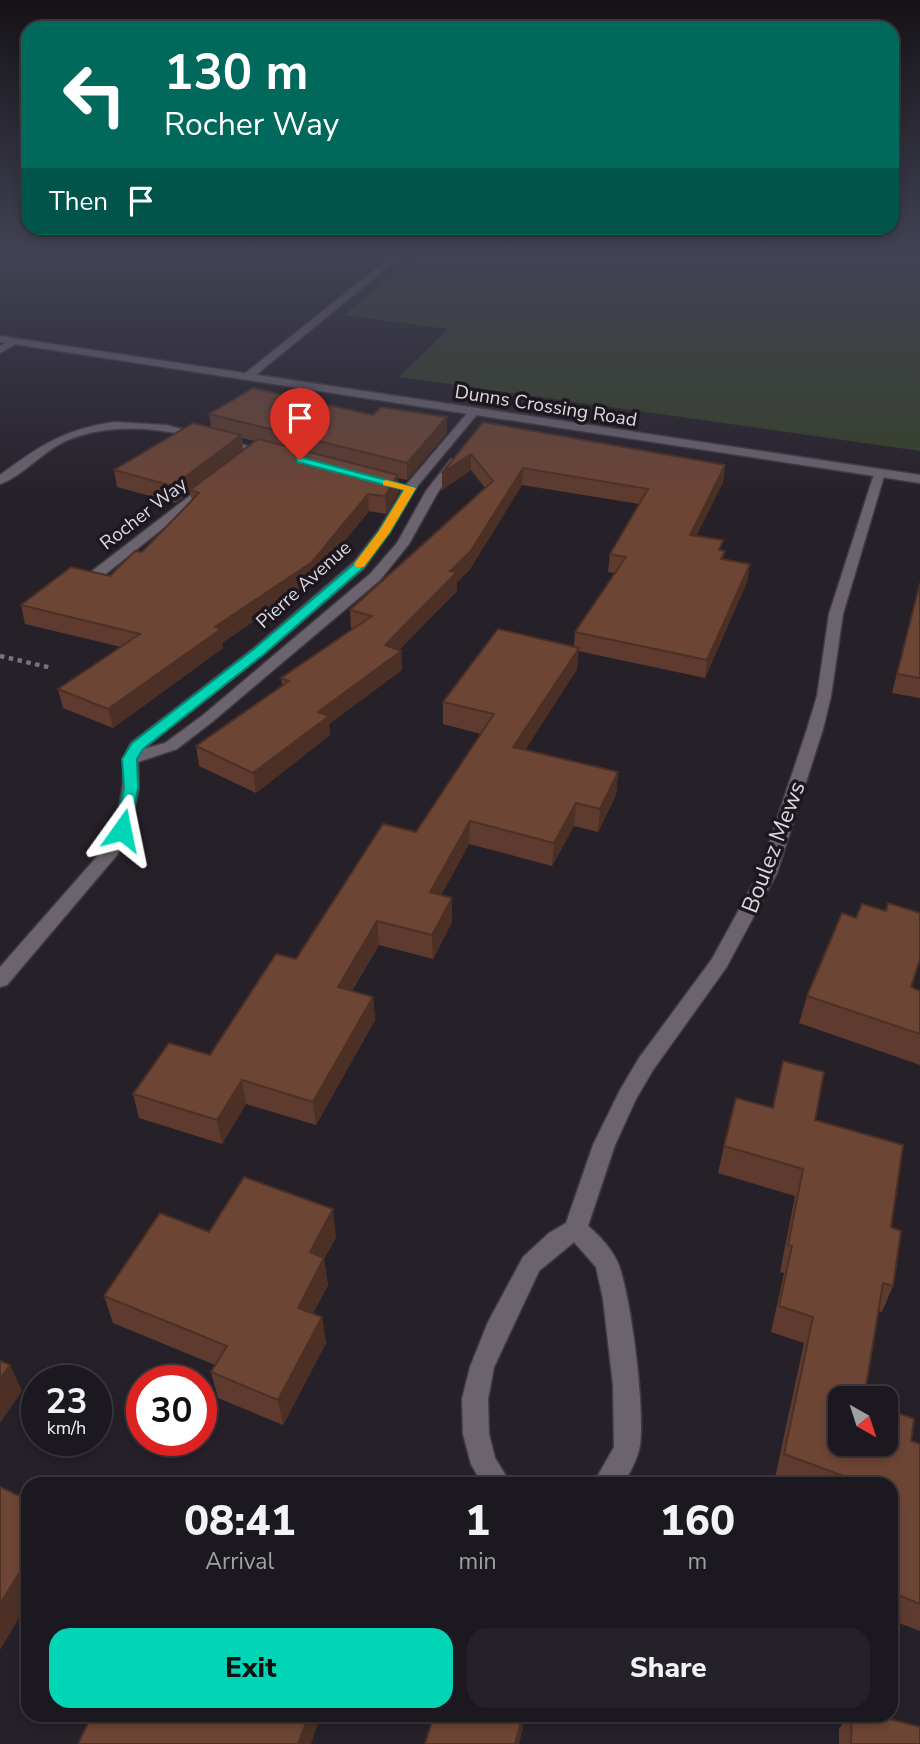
<!DOCTYPE html>
<style>
body{margin:0;font-family:"Nunito Sans",sans-serif;background:#252128;color:#f1f3f6;height:100vh;display:flex;flex-direction:column;font-size:26px;white-space:nowrap}
*{box-sizing:border-box;margin:0}
p{font-size:23px;color:#a0a0a4}
.icon{flex:none;width:38px;height:38px;fill:none;stroke:currentColor;stroke-width:2;stroke-linecap:round;stroke-linejoin:round}
.map{position:relative;flex:1;overflow:hidden}
.details{position:absolute;left:21px;top:1477px;width:877px;height:245px;display:flex;flex-direction:column;background:#1c181f;border-radius:21px;box-shadow:0 4px 10px #0003,0 0 0 2px #3a373d}
.details>*{flex:none}
.banner{position:absolute;left:21px;top:21px;width:878px;height:214px;border-radius:21px;box-shadow:0 4px 10px #0003,0 0 0 2px #3a373d;background:#00695c;color:#fff;overflow:hidden}
.needle{width:46px;rotate:141deg}
.fabs{position:absolute;left:828px;top:1386px;display:grid;gap:14px}
.fabs a{display:grid;place-items:center;width:70px;height:70px;border-radius:14px;background:#1c181f;box-shadow:0 4px 10px #0003,0 0 0 2px #3a373d;font-size:35px}
.speed{position:absolute;left:21px;top:1365px;display:flex;gap:14px;font-size:35px;font-weight:700;text-align:center}
.speed>*{display:grid;place-content:center;width:91px;height:91px;border-radius:50%;background:#1c181f;box-shadow:0 4px 10px #0003,0 0 0 2px #3a373d;line-height:1}
.speed small{font-size:18px;font-weight:400}
.speed .limit{border:10px solid #d22;background:#fff;color:#111}
.pin{position:absolute;display:grid;place-items:center;width:60px;height:60px;color:#fff;margin:-72px -30px;border-radius:50% 50% 50% 0;rotate:-45deg;box-shadow:0 0 7px #0007}
.pin .icon{rotate:45deg}
.me{position:absolute;width:77px;margin:-38px;rotate:12deg;stroke-linejoin:round;filter:drop-shadow(0 0 5px #0008)}
.turn{display:flex;align-items:center;gap:24px;height:147px;padding:0 28px;font-size:32px}
.turn .icon{width:91px;height:91px;stroke-width:2.5}
.turn b{display:block;font-size:49px;line-height:60px}
.then{display:flex;align-items:center;height:66px;padding:0 28px;background:#0003;gap:14px;font-size:26px}
.eta{display:flex;justify-content:space-evenly;align-items:center;height:119px;text-align:center}
.eta b{font-size:42px;font-weight:800;line-height:49px}
.cta{display:flex;gap:14px;margin-top:auto;padding:14px 28px}
.cta a{flex:1;height:80px;border-radius:21px;background:#02d5b6;color:#111;font-size:28px;font-weight:800;line-height:80px;text-align:center}
.cta a+a{background:#252128;color:#f1f3f6}
.map>svg:first-child{display:block}
</style>
<div class="map">
<svg width="920" height="1744" viewBox="0 0 920 1744">
<rect width="100%" height="100%" fill="#262029"/>
<polygon fill="#364028" points="418,255 920,255 920,451 399,377 448,329 344,315"/>
<g fill="none" stroke-linecap="round" stroke-linejoin="round">
<g stroke="#403b42" stroke-width="3">
<polygon id="lane" points="393,255 402,255 251,379 243,379 243,375"/>
</g>
<g stroke="#403b42" stroke-width="3">
<g id="street">
<polygon points="11,340 19,342 0,353 0,346"/>
<path d="M 470,410 L 479,412 L 415,489 L 390,532 L 364,568 L 264,654 L 143,749 L 165,743 L 202,716 L 370,574 L 397,543 L 426,491 L 451,459 L 459,459 L 461,461 L 438,492 L 409,544 L 380,580 L 212,722 L 177,749 L 138,762 L 139,788 L 130,830 L 117,855 L 7,985 L 0,987 L 0,967 L 101,852 C 112,832 119,812 122,790 C 125,771 120,760 131,743 L 254,648 L 354,562 L 378,531 L 406,485 Z"/>
<path d="M 114,422 L 166,425 L 275,453 L 269,456 C 204,440 134,413 68,440 C 43,450 25,475 0,484 L 0,475 C 39,446 65,429 114,422 Z"/>
<path d="M 875,471 L 885,473 L 843,614 L 831,696 L 823,729 L 777,873 L 726,968 L 653,1070 L 636,1099 L 615,1145 L 588,1226 C 600,1236 611,1248 618,1263 C 631,1296 645,1409 640,1445 C 638,1458 630,1473 623,1484 L 593,1484 L 614,1447 L 613,1385 L 603,1299 L 596,1267 L 574,1242 L 539,1271 L 494,1367 L 488,1399 L 489,1434 L 495,1458 L 511,1484 L 482,1484 L 471,1464 L 463,1434 L 462,1399 L 470,1367 L 488,1322 L 523,1257 L 549,1233 L 566,1223 L 593,1145 L 620,1090 L 639,1058 L 712,959 L 759,873 L 807,729 L 817,696 L 829,614 Z"/>
<polygon points="205,484 215,487 93,584 83,584 83,578"/>
</g>
</g>
<g stroke="#403b42" stroke-width="3">
<polygon id="secondary" points="0,336 920,475 920,483 0,342"/>
</g>
<polyline stroke="#79747c" stroke-width="4.5" stroke-dasharray="4.5 4.5" stroke-linecap="butt" points="0,656 52,668"/>
<use href="#lane" fill="#6b636e" fill-rule="evenodd"/>
<use href="#street" fill="#6b636e" fill-rule="evenodd"/>
<use href="#secondary" fill="#6b636e" fill-rule="evenodd"/>
</g>
<g fill="#5e3b2e" fill-rule="evenodd">
<path d="M 209,414 L 447,433 L 407,480 L 398,478 L 399,492 L 386,514 L 369,511 L 313,580 L 222,643 L 223,648 L 113,728 L 63,708 L 58,689 L 121,647 L 25,624 L 21,605 L 110,576 L 142,552 L 192,501 L 190,492 L 176,503 L 117,487 L 114,470 L 211,427 ZM 242,438 L 255,441 L 243,450 Z"/>
<polygon points="483,422 725,465 723,482 696,536 722,551 724,560 750,564 747,582 705,678 578,651 577,669 525,750 618,772 616,795 598,832 574,826 552,866 469,844 441,895 452,922 433,959 379,945 352,991 373,997 375,1020 316,1125 246,1104 222,1144 139,1118 133,1094 210,1055 296,959 416,832 481,734 443,724 443,702 574,646 575,632 615,573 608,572 610,554 639,504 522,485 470,569 457,582 457,591 399,650 401,651 402,670 329,724 330,735 256,793 199,766 196,746 282,686 281,678 353,629 351,628 350,610 485,488 471,470 442,490 442,473"/>
<polygon points="920,583 920,698 892,693"/>
<polygon points="911,987 920,991 920,1065 799,1023 807,996"/>
<polygon points="783,1061 815,1120 891,1227 893,1286 882,1312 878,1311 840,1398 911,1441 920,1444 920,1631 891,1620 891,1484 790,1484 775,1478 804,1343 771,1332 784,1273 780,1272 795,1196 718,1173 724,1146 772,1108"/>
<polygon points="209,1232 336,1237 324,1259 328,1285 313,1313 322,1317 326,1343 283,1425 218,1398 211,1372 215,1365 113,1323 104,1296"/>
<polygon points="848,1715 852,1715 920,1744 839,1744 839,1729"/>
</g>
<g fill="#4c3025">
<polygon points="447,417 447,433 407,480 407,463"/>
<polygon points="241,435 243,451 190,490 190,492 176,503 173,486"/>
<polygon points="471,454 471,470 442,490 442,473"/>
<polygon points="725,465 723,482 688,552 690,535"/>
<polygon points="523,468 522,485 470,569 457,582 457,591 390,659 401,651 402,670 329,724 330,735 256,793 253,773 318,712 385,645 450,571"/>
<polygon points="398,475 399,492 386,514 385,496"/>
<polygon points="368,494 369,511 313,580 222,643 223,648 113,728 108,709"/>
<polygon points="750,564 747,582 705,678 707,660"/>
<polygon points="579,648 577,669 512,770 513,747"/>
<polygon points="618,772 616,795 598,832 600,809"/>
<polygon points="576,803 574,826 552,866 554,843"/>
<polygon points="470,821 469,844 430,916 430,892"/>
<polygon points="452,898 452,922 433,959 432,935"/>
<polygon points="377,921 379,945 340,1011 338,987"/>
<polygon points="373,997 375,1020 316,1125 313,1102"/>
<polygon points="242,1080 246,1104 222,1144 217,1120"/>
<polygon points="333,1209 336,1237 324,1259 328,1285 302,1334 298,1308 310,1252"/>
<polygon points="322,1317 326,1343 283,1425 278,1400"/>
<polygon points="10,1365 22,1391 0,1423 0,1379"/>
<polygon points="28,1559 28,1603 0,1650 0,1604"/>
<polygon points="309,1715 321,1715 311,1744 298,1744"/>
<polygon points="523,1715 526,1715 519,1744 515,1744"/>
</g>
<g fill="#6d4535" stroke="#4c3025" stroke-width="2">
<polygon points="253,388 373,415 381,407 447,417 407,463 209,414"/>
<polygon points="483,422 725,465 690,535 723,540 719,550 725,551 721,559 750,564 707,660 575,632 626,557 610,554 648,489 523,468 470,552 450,571 457,572 385,645 401,651 318,712 329,716 253,773 196,746 289,681 281,678 372,616 350,610 493,481 471,454 442,473"/>
<polygon points="193,423 241,435 173,486 114,470"/>
<polygon points="258,439 398,475 385,496 368,494 312,562 215,627 221,629 108,709 58,689 140,634 21,605 71,567 110,576 135,551 142,552 199,493 190,490"/>
<polygon points="920,583 920,678 897,674"/>
<polygon points="498,629 579,648 513,747 618,772 600,809 576,803 554,843 470,821 430,892 452,898 432,935 377,921 338,987 373,997 313,1102 242,1080 217,1120 133,1094 169,1043 210,1055 276,954 296,959 383,824 416,832 494,714 443,702"/>
<polygon points="888,903 920,913 920,959 911,987 920,991 920,1034 807,996 842,913 856,918 862,904 886,911"/>
<polygon points="783,1061 824,1072 815,1120 903,1145 891,1227 901,1231 893,1286 883,1283 864,1398 840,1398 840,1444 886,1444 886,1409 914,1419 911,1441 920,1444 920,1604 891,1592 891,1484 865,1484 784,1454 813,1317 779,1306 792,1246 788,1245 803,1169 724,1146 736,1098 773,1108"/>
<polygon points="244,1177 333,1209 310,1252 324,1258 298,1308 322,1317 278,1400 211,1372 227,1346 104,1296 160,1213 209,1232"/>
<polygon points="0,1361 10,1365 0,1379"/>
<polygon points="0,1487 28,1500 28,1559 0,1604"/>
<polygon points="92,1715 309,1715 298,1744 78,1744"/>
<polygon points="434,1715 523,1715 515,1744 425,1744"/>
<polygon points="852,1715 875,1715 920,1727 920,1744 851,1744"/>
</g>
<linearGradient id="sky" x2="0" y2="1"><stop stop-color="#151217"/><stop offset="0.51" stop-color="#414254"/><stop offset="1" stop-color="#414254" stop-opacity="0"/></linearGradient>
<rect width="920" height="499" fill="url(#sky)"/>
<polygon fill="#02d5b6" stroke="#018a76" stroke-width="2" points="300,457 416,488 390,532 363,568 264,654 143,749 137,759 138,788 130,830 128,834 117,834 115,830 124,788 122,759 132,743 254,649 355,563 379,531 404,490 297,462 297,458"/>
<polygon fill="#f59e0b" points="386,480 416,488 390,532 364,567 356,567 354,564 379,531 404,490 383,485 383,481"/>
<g text-anchor="middle" stroke-width="7" stroke-linejoin="round" paint-order="stroke">
<g font-size="19" fill="#dcd8de" stroke="#1d171f">
<text transform="translate(546 405) rotate(9)" y="7">Dunns Crossing Road</text>
<text transform="translate(143 513) rotate(-38)" y="7">Rocher Way</text>
<text transform="translate(303 584) rotate(-42)" y="7">Pierre Avenue</text>
</g>
<g font-size="23" fill="#dcd8de" stroke="#1d171f">
<text transform="translate(773 847) rotate(-69)" y="8">Boulez Mews</text>
</g>
</g>
</svg>
<div class="fabs">
<a><svg class="needle" viewBox="-14 -14 28 28"><path d="M0-13l5 13h-10z" fill="#e53935"/><path d="M0 13l5-13h-10z" fill="#a0a0a4"/></svg></a>
</div>
<div class="speed"><div>23<small>km/h</small></div><div class="limit">30</div></div>
<div class="pin" style="left:300px;top:460px;background:#d93025"><svg class="icon" aria-label="arrive" viewBox="0 0 24 24"><path d="M6 21V4h12l-3 4 3 4H6"/></svg></div>
<svg class="me" style="left:122px;top:830px" viewBox="-20 -20 40 40"><path d="M0-17L14 15 0 8-14 15z" fill="#02d5b6" stroke="#fff" stroke-width="4"/></svg>
<div class="banner">
<div class="turn"><svg class="icon" aria-label="left" viewBox="0 0 24 24"><path d="M17 20v-9H6M10 6l-5 5 5 5"/></svg><div><b>130 m</b>Rocher Way</div></div>
<div class="then">Then<svg class="icon" aria-label="arrive" viewBox="0 0 24 24"><path d="M6 21V4h12l-3 4 3 4H6"/></svg></div>
</div>
<section class="details">
<div class="eta">
<div><b>08:41</b><p>Arrival</p></div>
<div><b>1</b><p>min</p></div>
<div><b>160</b><p>m</p></div>
</div>
<div class="cta"><a>Exit</a><a>Share</a></div>
</section>
</div>
